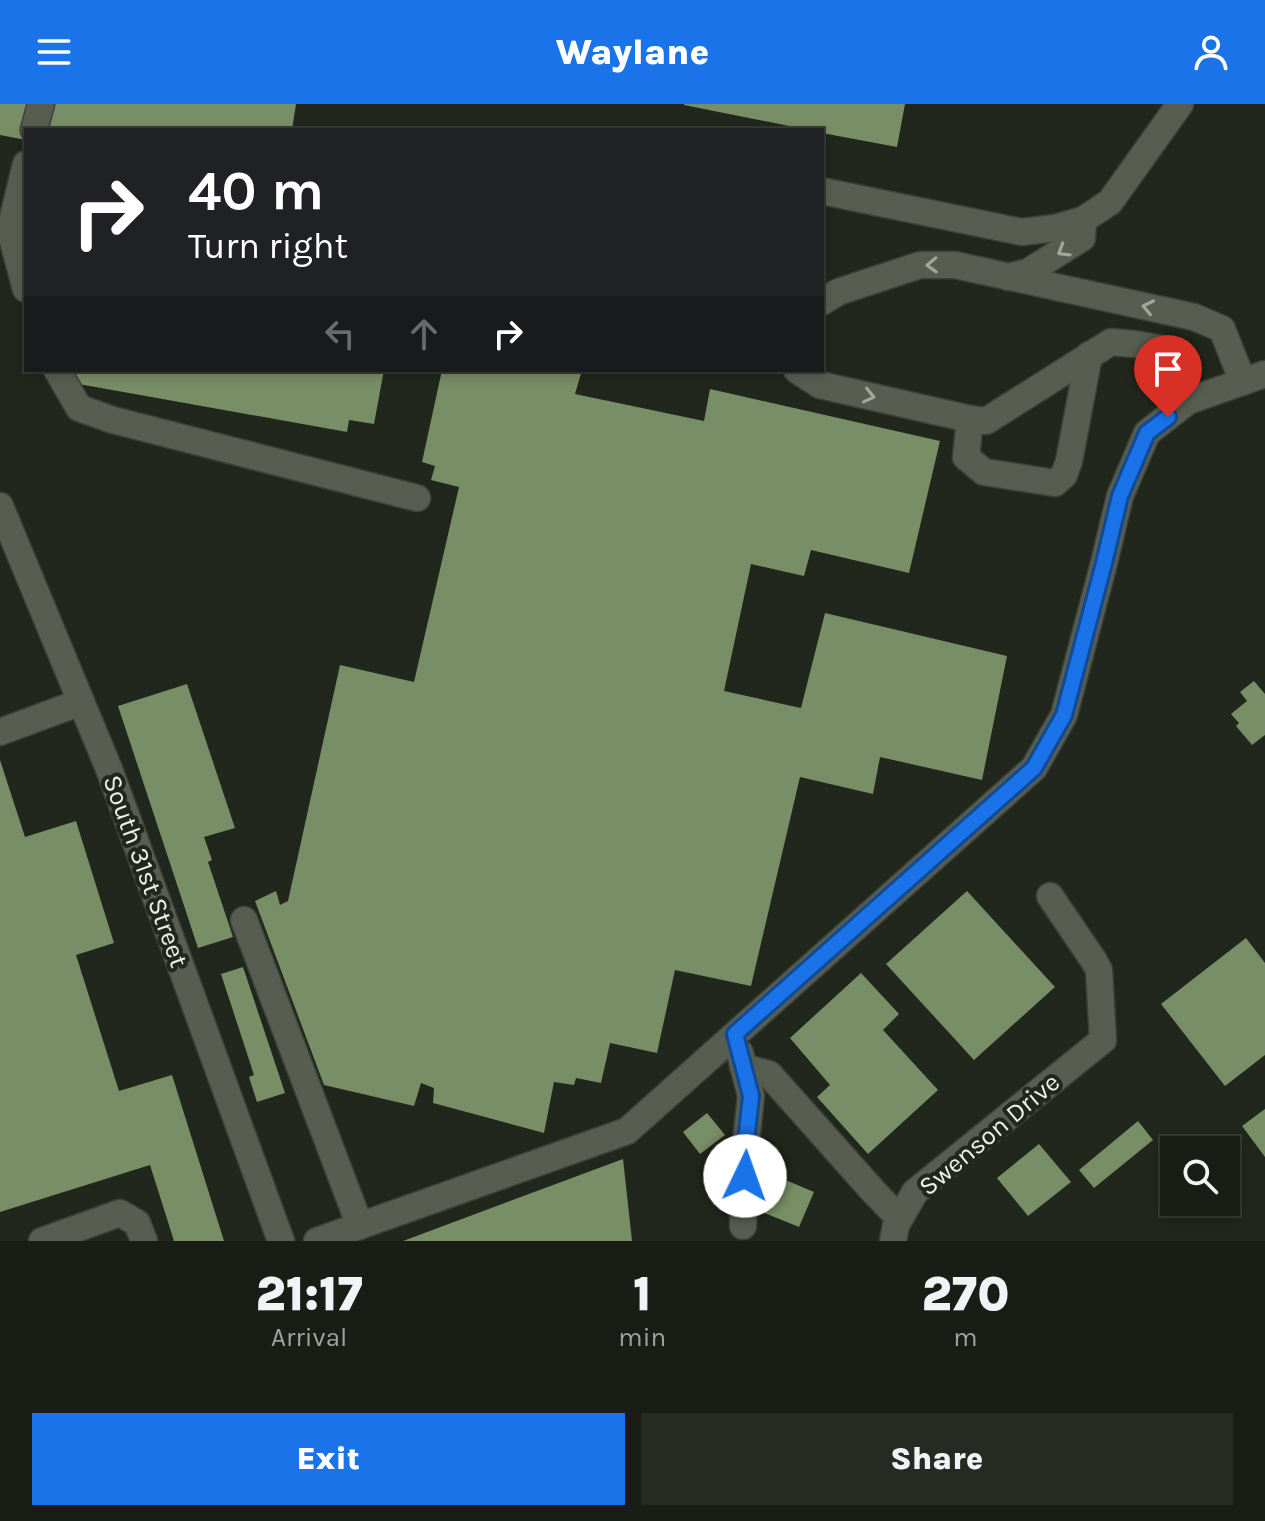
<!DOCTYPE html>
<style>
body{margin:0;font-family:Karla,sans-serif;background:#262a22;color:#f1f3f6;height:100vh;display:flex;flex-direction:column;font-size:30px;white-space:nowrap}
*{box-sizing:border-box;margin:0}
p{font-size:26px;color:#9fa2a0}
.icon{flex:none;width:44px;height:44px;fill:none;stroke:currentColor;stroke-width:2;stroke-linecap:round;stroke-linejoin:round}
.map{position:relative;height:1137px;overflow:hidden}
.panel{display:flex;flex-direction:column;background:#191d15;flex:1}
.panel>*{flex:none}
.top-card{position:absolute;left:24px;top:24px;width:800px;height:244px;border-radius:0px;box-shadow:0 4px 12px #0003,0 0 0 2px #373b34;background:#202124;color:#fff;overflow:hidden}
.fabs{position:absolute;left:1160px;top:1032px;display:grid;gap:16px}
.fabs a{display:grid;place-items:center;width:80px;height:80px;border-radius:0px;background:#191d15;box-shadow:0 4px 12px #0003,0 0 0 2px #373b34;font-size:40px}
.pin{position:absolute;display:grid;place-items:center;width:68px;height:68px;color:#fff;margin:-82px -34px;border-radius:50% 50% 50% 0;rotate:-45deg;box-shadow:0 0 8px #0007}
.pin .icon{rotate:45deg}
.me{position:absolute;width:88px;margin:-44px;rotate:3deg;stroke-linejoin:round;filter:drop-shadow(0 0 6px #0008)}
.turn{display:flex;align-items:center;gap:28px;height:168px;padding:0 32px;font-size:36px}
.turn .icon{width:104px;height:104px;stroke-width:2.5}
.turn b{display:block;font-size:56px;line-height:68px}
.lanes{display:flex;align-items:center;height:76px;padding:0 32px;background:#0003;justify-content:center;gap:40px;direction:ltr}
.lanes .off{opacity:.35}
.eta{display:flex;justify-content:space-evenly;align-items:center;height:136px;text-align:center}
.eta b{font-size:48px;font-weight:800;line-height:56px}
.cta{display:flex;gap:16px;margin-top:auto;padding:16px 32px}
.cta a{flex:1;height:92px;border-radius:0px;background:#1a73e8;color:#fff;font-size:32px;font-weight:800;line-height:92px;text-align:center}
.cta a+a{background:#262a22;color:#f1f3f6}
header{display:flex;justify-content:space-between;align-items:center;height:104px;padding:0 32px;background:#1a73e8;color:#fff;font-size:36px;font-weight:800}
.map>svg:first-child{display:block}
</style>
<header><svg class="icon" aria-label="menu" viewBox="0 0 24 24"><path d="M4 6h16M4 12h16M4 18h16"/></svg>Waylane<svg class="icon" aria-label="person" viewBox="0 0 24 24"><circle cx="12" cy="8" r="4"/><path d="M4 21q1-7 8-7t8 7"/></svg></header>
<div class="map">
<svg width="1265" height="1137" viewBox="0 0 1265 1137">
<rect width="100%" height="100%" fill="#21271c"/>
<g fill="#788e66">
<polygon points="0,0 296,0 292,26 26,26 26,36 0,31"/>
<polygon points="684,0 905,0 897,43 822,29 822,26 809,26 684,1"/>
<polygon points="76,266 384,266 374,320 349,316 347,328 73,279"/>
<polygon points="442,266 582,266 575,290 704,317 710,285 940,337 909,469 811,446 804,472 751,460 724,587 801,604 825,509 1007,552 982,676 880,653 873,690 800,673 751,882 675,866 657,949 610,939 601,979 576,974 574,981 554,978 544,1029 433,999 434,984 421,979 414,1002 324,981 255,797 276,787 280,801 288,797 340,561 414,578 459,383 431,376 435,362 422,358"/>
<polygon points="1254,577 1265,590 1265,631 1252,641 1236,622 1239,619 1231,610 1247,597 1240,588"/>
<polygon points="187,580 235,724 204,733 212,756 208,758 233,833 198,844 118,602"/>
<polygon points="0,656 25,733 76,717 114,839 76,851 119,987 172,971 224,1137 174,1137 150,1061 0,1108"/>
<polygon points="967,787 1055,883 974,956 886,860"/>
<polygon points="1246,834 1265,859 1265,951 1225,982 1161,900"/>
<polygon points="243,863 285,989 257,998 249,973 254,971 221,870"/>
<polygon points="861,869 899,910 883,926 938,986 868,1050 817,993 830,981 790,934"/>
<polygon points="1265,1005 1265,1053 1242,1022"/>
<polygon points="707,1009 725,1031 700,1050 683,1028"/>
<polygon points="1138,1017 1153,1036 1094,1084 1079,1066"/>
<polygon points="1039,1040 1071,1078 1028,1112 997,1074"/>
<polygon points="623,1055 632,1137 403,1137"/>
<polygon points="776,1072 814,1088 799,1123 762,1108"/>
</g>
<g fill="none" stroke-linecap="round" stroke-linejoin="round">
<g stroke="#3c4138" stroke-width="29">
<g id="minor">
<polyline points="34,26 41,0"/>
<polyline points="26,60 10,126 26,185"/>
<polyline points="822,87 1022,128 1055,124 1083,116 1110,98 1180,0"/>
<polyline points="1008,173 1028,168 1082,134 1083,116"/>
<polyline points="822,198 838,188 920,161 955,161 1194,213 1222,225 1243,278"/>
<polyline points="57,266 79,304 113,316 417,394"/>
<polyline points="797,266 820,281 970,315 986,317 1111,238 1134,240 1159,244 1177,268 1188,297"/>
<polyline points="970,315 966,353 984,368 1055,379 1064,371 1069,357 1089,251"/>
<polyline points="0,402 109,665 281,1137"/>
<polyline points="0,628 81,598"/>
<polyline points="244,816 360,1122"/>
<polyline points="740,949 751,992 745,1047 743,1122"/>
<polyline points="743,963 769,970 874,1088 899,1114"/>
<polyline points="42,1137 120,1109 137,1119 144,1137"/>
<polyline points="317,1137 627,1027 1034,664 1064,611 1104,459 1120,392 1147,329 1188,297 1265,270"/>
<polyline points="893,1137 896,1121 915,1088 1103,936 1099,866 1094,857 1050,792"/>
</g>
</g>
<use href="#minor" stroke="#575e51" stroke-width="26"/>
</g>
<defs><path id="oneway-chevron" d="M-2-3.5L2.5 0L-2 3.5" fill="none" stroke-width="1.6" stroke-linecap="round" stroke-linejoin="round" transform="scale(2)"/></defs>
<g stroke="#a2a79c">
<use href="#oneway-chevron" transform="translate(1063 147) rotate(148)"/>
<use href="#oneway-chevron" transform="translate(932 161) rotate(178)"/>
<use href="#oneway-chevron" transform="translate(1148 203) rotate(-168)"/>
<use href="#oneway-chevron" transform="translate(869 292) rotate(13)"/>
</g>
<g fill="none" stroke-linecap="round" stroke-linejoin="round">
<g stroke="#114b97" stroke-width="20">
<polyline id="route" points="745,1072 745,1047 751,992 735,930 1034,664 1064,611 1104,459 1120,392 1147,329 1168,313"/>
</g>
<use href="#route" stroke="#1a73e8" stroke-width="14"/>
</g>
<g text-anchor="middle" stroke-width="8" stroke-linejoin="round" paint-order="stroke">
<g font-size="26" fill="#ecf0e8" stroke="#21271c">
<text transform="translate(146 767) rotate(70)" y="9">South 31st Street</text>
<text transform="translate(989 1030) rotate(-40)" y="9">Swenson Drive</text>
</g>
</g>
</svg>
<div class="fabs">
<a><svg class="icon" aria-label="search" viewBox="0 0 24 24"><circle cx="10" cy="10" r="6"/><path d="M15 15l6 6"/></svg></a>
</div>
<div class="pin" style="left:1168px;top:313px;background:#d93025"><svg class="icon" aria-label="arrive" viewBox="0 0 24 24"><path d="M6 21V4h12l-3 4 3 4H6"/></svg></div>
<svg class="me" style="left:745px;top:1072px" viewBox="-20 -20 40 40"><circle r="19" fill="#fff"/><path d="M0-13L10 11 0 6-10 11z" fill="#1a73e8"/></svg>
<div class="top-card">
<div class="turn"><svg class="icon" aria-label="right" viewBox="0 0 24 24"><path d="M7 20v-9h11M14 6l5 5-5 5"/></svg><div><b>40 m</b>Turn right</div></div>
<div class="lanes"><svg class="icon off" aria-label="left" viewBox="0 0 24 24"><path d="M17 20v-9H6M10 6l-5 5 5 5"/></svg><svg class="icon off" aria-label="ahead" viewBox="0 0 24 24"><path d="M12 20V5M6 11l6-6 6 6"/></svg><svg class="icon" aria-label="right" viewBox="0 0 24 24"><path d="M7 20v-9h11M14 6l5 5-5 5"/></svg></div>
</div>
</div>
<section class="panel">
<div class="eta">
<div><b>21:17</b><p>Arrival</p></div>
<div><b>1</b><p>min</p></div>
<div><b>270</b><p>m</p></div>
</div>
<div class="cta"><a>Exit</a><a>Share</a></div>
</section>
